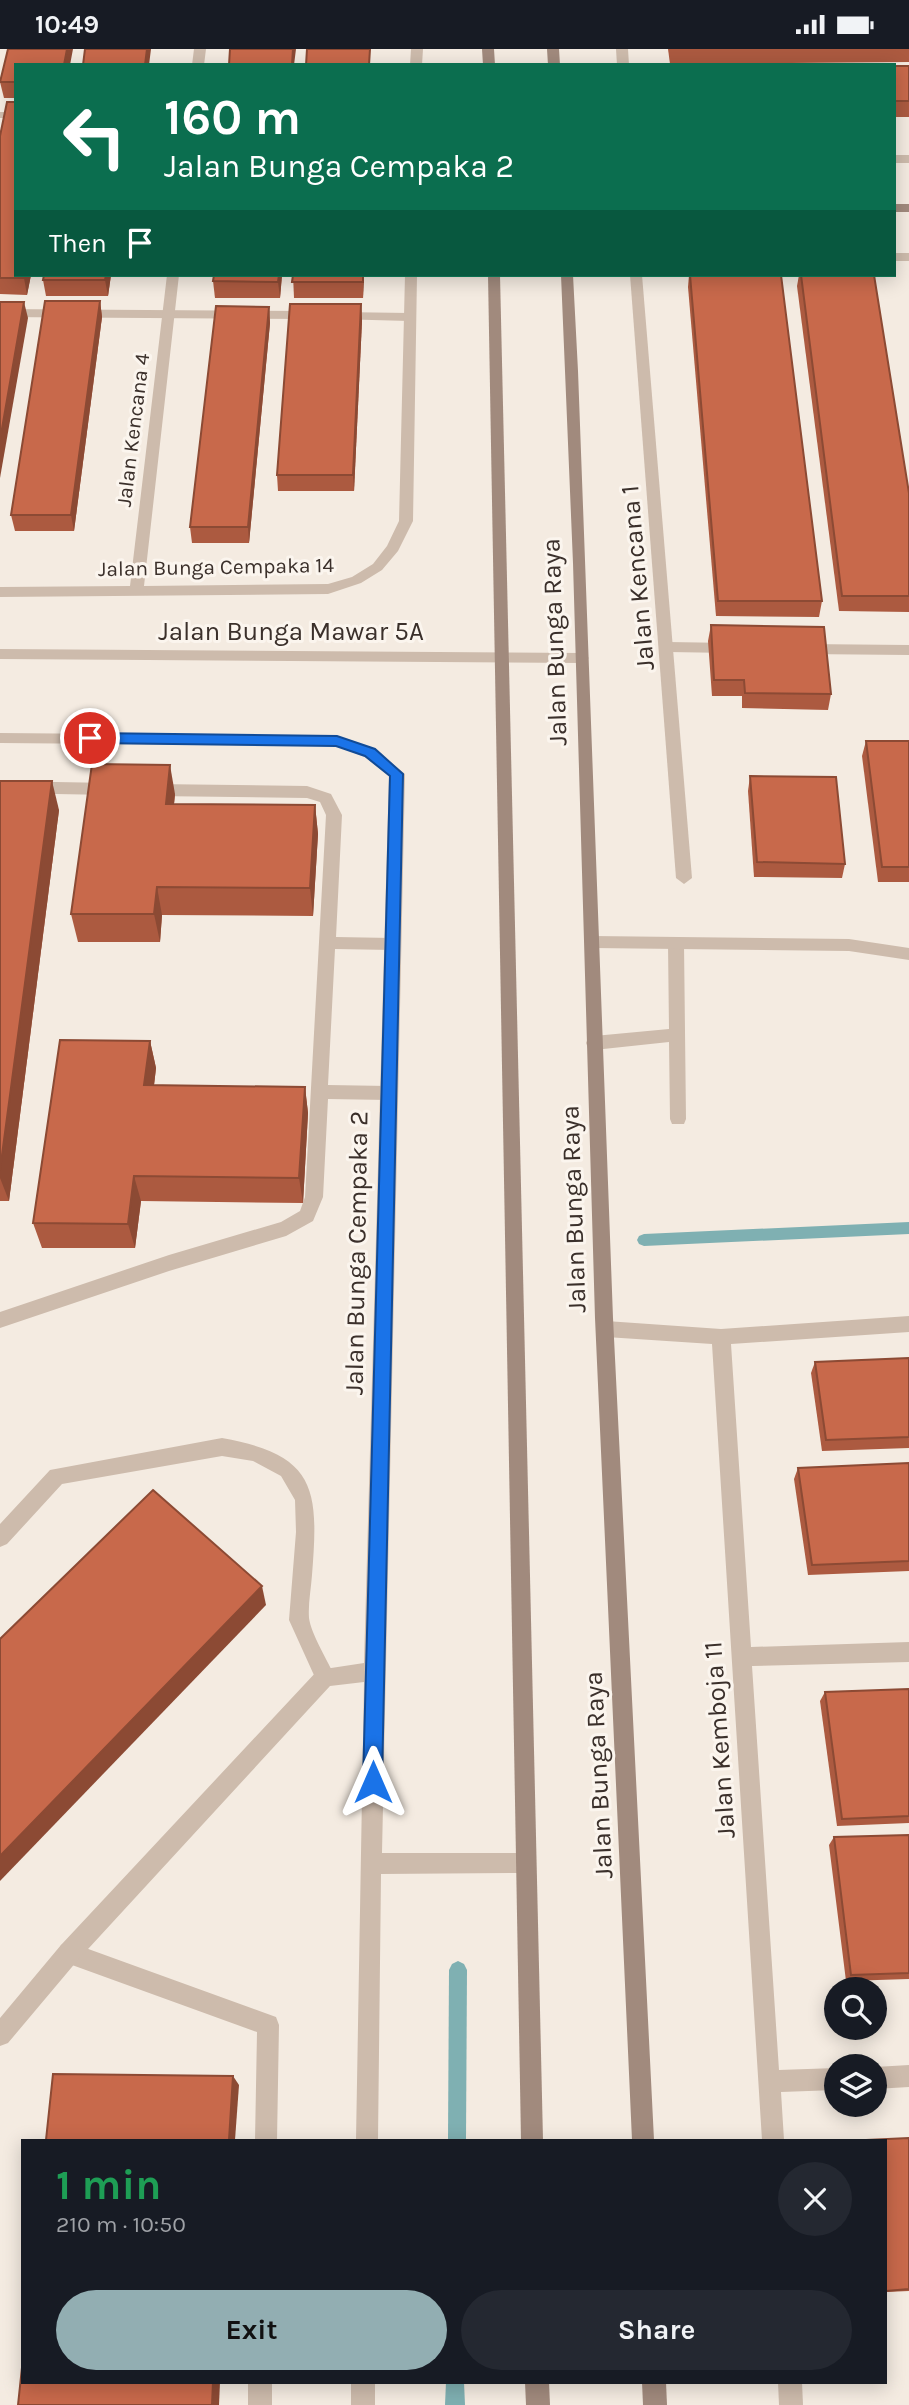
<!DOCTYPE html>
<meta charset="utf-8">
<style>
body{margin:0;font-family:Karla,sans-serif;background:#242831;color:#f1f3f6;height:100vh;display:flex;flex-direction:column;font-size:26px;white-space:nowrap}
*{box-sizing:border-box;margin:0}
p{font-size:23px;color:#9ea1a6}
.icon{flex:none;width:38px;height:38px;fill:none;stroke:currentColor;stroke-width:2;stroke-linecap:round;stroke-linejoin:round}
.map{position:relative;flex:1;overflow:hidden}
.panel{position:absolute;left:21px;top:2090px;width:866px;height:245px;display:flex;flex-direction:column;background:#171b24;border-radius:0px;box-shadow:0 4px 18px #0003}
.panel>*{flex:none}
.banner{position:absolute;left:14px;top:14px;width:882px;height:214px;border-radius:0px;box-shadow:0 4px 18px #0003;background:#0b6e4f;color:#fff;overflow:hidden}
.fabs{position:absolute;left:824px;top:1928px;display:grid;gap:14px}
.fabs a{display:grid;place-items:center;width:63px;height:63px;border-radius:50%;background:#171b24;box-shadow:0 4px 18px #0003;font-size:35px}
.pin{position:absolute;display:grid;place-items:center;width:60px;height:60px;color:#fff;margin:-30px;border:4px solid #fff;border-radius:50%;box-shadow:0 2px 7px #0007}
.me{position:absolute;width:77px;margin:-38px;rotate:0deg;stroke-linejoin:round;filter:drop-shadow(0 0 5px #0008)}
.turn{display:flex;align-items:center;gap:24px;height:147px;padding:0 35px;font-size:32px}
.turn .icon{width:91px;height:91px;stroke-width:2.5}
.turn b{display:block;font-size:49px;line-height:60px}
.then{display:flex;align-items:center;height:66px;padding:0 35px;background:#0003;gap:14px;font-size:26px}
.round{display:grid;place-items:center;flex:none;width:74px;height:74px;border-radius:37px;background:#242831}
.head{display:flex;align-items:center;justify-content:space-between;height:119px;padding:0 35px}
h1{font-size:42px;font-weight:700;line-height:52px;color:#1e9e55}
.button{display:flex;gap:14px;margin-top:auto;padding:14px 35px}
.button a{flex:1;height:80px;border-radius:42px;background:#92aeb2;color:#111;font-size:28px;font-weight:700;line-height:80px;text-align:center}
.button a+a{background:#242831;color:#f1f3f6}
.status{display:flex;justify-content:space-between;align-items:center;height:49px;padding:0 35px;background:#171b24;direction:ltr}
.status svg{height:19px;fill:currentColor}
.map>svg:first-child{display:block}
</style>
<div class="status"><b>10:49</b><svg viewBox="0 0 49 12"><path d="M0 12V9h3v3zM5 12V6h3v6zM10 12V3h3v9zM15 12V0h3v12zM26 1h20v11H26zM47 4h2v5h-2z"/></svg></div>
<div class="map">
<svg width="909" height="2356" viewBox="0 0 909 2356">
<rect width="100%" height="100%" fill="#f4ebe1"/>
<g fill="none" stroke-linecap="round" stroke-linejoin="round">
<g fill="#7fb0b2" fill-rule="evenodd">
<polygon points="909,1173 909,1185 644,1197 639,1195 637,1191 639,1187 644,1185"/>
<polygon points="458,1912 464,1915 467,1921 466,2091 448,2091 449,1921 452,1915"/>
<polygon points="446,2333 464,2333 465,2356 445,2356"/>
</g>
<g fill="#cdbbac" fill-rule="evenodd">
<rect x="0" y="63" width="16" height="6"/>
<polygon points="0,260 311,262 317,266 311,270 0,268"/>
<polygon points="339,263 409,264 415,268 409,272 335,270 335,264"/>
<polygon points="668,593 731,594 738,599 731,604 668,603 661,598"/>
<polygon points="804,595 909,596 909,606 804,605 797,600"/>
<polygon points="0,732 111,734 119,740 111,746 0,744"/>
<polygon points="153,735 307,737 331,745 342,766 336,888 392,889 400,895 392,901 335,900 328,1036 388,1037 394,1039 396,1044 394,1049 388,1051 328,1050 323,1148 313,1172 286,1187 169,1222 0,1279 0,1263 169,1206 281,1173 300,1162 305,1148 326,766 320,753 307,749 153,747 145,741"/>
<polygon points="676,889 684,895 686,1070 684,1075 672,1075 670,1070 669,993 594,1001 588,999 586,994 588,989 594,987 669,980 668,895"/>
<path d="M 222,1389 C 316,1406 319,1439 312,1526 C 311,1540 308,1555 309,1569 C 311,1585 328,1612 335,1628 L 332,1635 L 325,1638 L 318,1635 L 289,1571 L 296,1483 L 295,1451 L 281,1427 L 253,1412 L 222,1407 L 62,1435 L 7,1495 L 0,1498 L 0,1475 L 50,1421 Z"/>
<polygon points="69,1893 276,1968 279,1976 277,2091 255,2091 257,1983 61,1912 58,1904 61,1896"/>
<rect x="248" y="2333" width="24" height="23"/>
</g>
<g fill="#cdbbac" fill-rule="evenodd">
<polygon points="194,0 206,0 204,16 192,16"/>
<polygon points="411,0 423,0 422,16 410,16"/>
<polygon points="616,0 628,0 629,16 617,16"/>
<rect x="894" y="106" width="15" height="8"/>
<rect x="894" y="204" width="15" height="8"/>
<polygon points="167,226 179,226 144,537 328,535 352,528 373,515 387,497 399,472 405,226 417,226 413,472 398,502 382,521 361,534 328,545 0,548 0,538 130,537"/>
<polygon points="630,226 642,226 692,829 684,835 676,829"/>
<polygon points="0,600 582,604 589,609 582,614 0,610"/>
<polygon points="0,684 337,687 375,700 405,725 382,1804 526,1804 533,1807 536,1814 533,1821 526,1824 381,1825 378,2091 356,2091 364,1633 330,1637 77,1912 8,1994 0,1997 0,1969 61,1896 318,1621 364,1614 389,727 365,708 336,697 0,694"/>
<polygon points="593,887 849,890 909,899 909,911 849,902 593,899 585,893"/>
<polygon points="909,1267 909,1283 731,1295 751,1598 909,1593 909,1613 752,1617 779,2021 836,2019 836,2041 781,2043 784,2091 762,2091 712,1295 606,1288 600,1286 597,1280 600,1274 606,1272 721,1280"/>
<polygon points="909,2016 909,2038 875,2040 875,2018"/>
<rect x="351" y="2333" width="24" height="23"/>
<polygon points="778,2333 802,2333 803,2356 779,2356"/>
</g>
<g fill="#a18a7d" fill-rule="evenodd">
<polygon points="482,0 494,0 495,16 483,16"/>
<polygon points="547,0 559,0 560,16 548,16"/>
<rect x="894" y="155" width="15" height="8"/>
<polygon points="488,226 500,226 543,2091 521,2091"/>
<polygon points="561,226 573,226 578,322 613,1269 654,2091 632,2091 595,1269 573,514"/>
<polygon points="525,2333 549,2333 550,2356 526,2356"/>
<polygon points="642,2333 666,2333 667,2356 643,2356"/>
</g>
</g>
<g fill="#ac5a40">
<polygon points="668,0 909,0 909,13 670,15"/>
<polygon points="16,16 16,49 4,49 0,33"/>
<rect x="894" y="17" width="15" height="51"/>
<polygon points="0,87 16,226 31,226 27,246 0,245"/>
<polygon points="111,226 108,247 46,247 43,231"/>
<polygon points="282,226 280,249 215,249 213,232"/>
<polygon points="293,226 364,226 363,249 294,249"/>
<polygon points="689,226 781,226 822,552 819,568 716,567 688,238"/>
<polygon points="799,226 874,226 909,444 909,563 839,562 797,237"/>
<polygon points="100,252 102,268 74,482 15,482 11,466"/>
<polygon points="361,255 362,272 354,442 278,442 277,426"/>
<polygon points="269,258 270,274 249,494 192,494 190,478"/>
<polygon points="711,576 831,645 828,661 742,659 742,647 712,647 708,592"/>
<polygon points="866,692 909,692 909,833 878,833 862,707"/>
<polygon points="750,727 845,815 842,829 754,828 748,742"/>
<polygon points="0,732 59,761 9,1152 0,1152"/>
<polygon points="175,745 174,755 315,756 318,785 313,867 162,866 160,893 78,893 71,865"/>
<polygon points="150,992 156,1019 154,1036 305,1038 308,1064 303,1154 141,1152 135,1199 42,1199 33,1174"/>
<polygon points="909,1309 909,1399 822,1402 811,1324 815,1313"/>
<polygon points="909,1414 909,1522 808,1526 794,1430 798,1419"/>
<polygon points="909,1640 909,1774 837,1777 820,1652 825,1643"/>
<polygon points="909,1786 909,1930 846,1932 829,1796 834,1788"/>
<polygon points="909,2089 909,2242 886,2243 886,2091"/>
</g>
<g fill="#8c4a34">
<polygon points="67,0 73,0 70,16 64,16"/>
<polygon points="147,0 151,0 149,16 145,16"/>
<polygon points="293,0 296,0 294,16 292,16"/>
<polygon points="25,226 31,226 27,246 24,229"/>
<polygon points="106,226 111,226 108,247 105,231"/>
<polygon points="279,226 282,226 280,249 278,233"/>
<polygon points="363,226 364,226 363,249"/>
<polygon points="100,252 102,268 74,482 71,466"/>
<polygon points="24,253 28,269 0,429 0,391"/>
<polygon points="361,255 362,272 354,442 353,426"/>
<polygon points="269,258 270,274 249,494 248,478"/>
<polygon points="170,716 175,745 171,784 166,755"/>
<polygon points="52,732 59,761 9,1152 0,1129 0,1121"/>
<polygon points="315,756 318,785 313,867 310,839"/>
<polygon points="157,838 162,866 160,893 154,865"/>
<polygon points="150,992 156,1019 151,1062 144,1036"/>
<polygon points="305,1038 308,1064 303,1154 299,1129"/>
<polygon points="134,1127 141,1152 135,1199 128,1175"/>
<polygon points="262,1537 266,1556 0,1832 0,1807"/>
<polygon points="233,2027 239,2036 235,2091 229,2091"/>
<polygon points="213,2333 220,2333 219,2356 212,2356"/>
</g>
<g fill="#c8694b" stroke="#8c4a34" stroke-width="2">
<polygon points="8,0 67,0 64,16 16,16 16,33 0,33"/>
<polygon points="85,0 147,0 145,16 83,16"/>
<polygon points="230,0 293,0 292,16 229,16"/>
<polygon points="307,0 370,0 369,16 306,16"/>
<rect x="894" y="17" width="15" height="35"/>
<polygon points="7,53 16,53 16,226 25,226 24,229 0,229 0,87"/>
<polygon points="44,226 106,226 105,231 43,231"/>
<polygon points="214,226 279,226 278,233 213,232"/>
<polygon points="293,226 363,226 363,233 292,233"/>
<polygon points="690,226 781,226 822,552 718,552"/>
<polygon points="801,226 874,226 909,444 909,547 842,547"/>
<polygon points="45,252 100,252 71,466 11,466"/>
<polygon points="0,253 24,253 0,391"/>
<polygon points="290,255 361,255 353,426 277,426"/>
<polygon points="216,257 269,258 248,478 190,478"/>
<polygon points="711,576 824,578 831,645 745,644 744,631 714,631"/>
<polygon points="866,692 909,692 909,818 882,818"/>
<polygon points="92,715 170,716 166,755 315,756 310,839 157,838 154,865 71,865"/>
<polygon points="750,727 836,728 845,815 757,813"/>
<polygon points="0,732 52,732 0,1121"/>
<polygon points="60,991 150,992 144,1036 305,1038 299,1129 134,1127 128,1175 33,1174"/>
<polygon points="909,1309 909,1388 826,1391 815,1313"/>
<polygon points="909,1414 909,1512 812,1516 798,1419"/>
<polygon points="153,1441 262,1537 0,1807 0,1590"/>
<polygon points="909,1640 909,1767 842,1770 825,1643"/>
<polygon points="909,1786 909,1924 851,1926 834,1788"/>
<polygon points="53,2025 233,2027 229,2091 46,2091"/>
<polygon points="909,2089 909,2240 886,2242 886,2091 866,2091"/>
<polygon points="23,2309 23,2333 213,2333 212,2356 18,2356"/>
</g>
<polygon fill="#1a73e8" stroke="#114b97" stroke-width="2" points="90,684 337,687 375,700 403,725 382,1733 379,1739 373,1742 366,1739 363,1733 390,727 365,707 336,697 90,694 84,689"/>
<g text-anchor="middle" stroke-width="6" stroke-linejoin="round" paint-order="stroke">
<g font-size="21" fill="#3b302b" stroke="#fbf5ee">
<text transform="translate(133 381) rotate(-83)" y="7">Jalan Kencana 4</text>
<text transform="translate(216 518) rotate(-1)" y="7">Jalan Bunga Cempaka 14</text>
</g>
<g font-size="26" fill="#3b302b" stroke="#fbf5ee">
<text transform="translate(637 529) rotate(-95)" y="9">Jalan Kencana 1</text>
<text x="291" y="591">Jalan Bunga Mawar 5A</text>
<text transform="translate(554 593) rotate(-92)" y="9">Jalan Bunga Raya</text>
<text transform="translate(573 1160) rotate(-92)" y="9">Jalan Bunga Raya</text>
<text transform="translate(356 1204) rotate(-89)" y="9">Jalan Bunga Cempaka 2</text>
<text transform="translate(719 1691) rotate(-94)" y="9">Jalan Kemboja 11</text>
<text transform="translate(598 1726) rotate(-93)" y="9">Jalan Bunga Raya</text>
</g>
</g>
</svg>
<div class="fabs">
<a><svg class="icon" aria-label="search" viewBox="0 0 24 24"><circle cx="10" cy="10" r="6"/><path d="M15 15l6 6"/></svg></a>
<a><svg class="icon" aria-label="layers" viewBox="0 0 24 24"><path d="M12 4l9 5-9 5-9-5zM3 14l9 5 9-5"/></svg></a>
</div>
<div class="pin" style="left:90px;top:689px;background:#d93025"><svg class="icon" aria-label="arrive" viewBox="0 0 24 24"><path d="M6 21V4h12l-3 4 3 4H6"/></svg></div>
<svg class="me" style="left:373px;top:1733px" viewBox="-20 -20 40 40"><path d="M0-17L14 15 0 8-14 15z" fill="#1a73e8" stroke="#fff" stroke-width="4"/></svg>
<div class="banner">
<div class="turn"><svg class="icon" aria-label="left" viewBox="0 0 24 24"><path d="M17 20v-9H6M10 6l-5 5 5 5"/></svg><div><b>160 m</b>Jalan Bunga Cempaka 2</div></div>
<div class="then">Then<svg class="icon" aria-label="arrive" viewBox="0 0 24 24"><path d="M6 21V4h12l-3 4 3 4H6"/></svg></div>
</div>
<section class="panel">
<div class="head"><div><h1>1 min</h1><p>210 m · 10:50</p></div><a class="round"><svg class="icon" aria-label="close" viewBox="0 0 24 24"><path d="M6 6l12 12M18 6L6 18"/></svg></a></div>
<div class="button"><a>Exit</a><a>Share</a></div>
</section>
</div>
